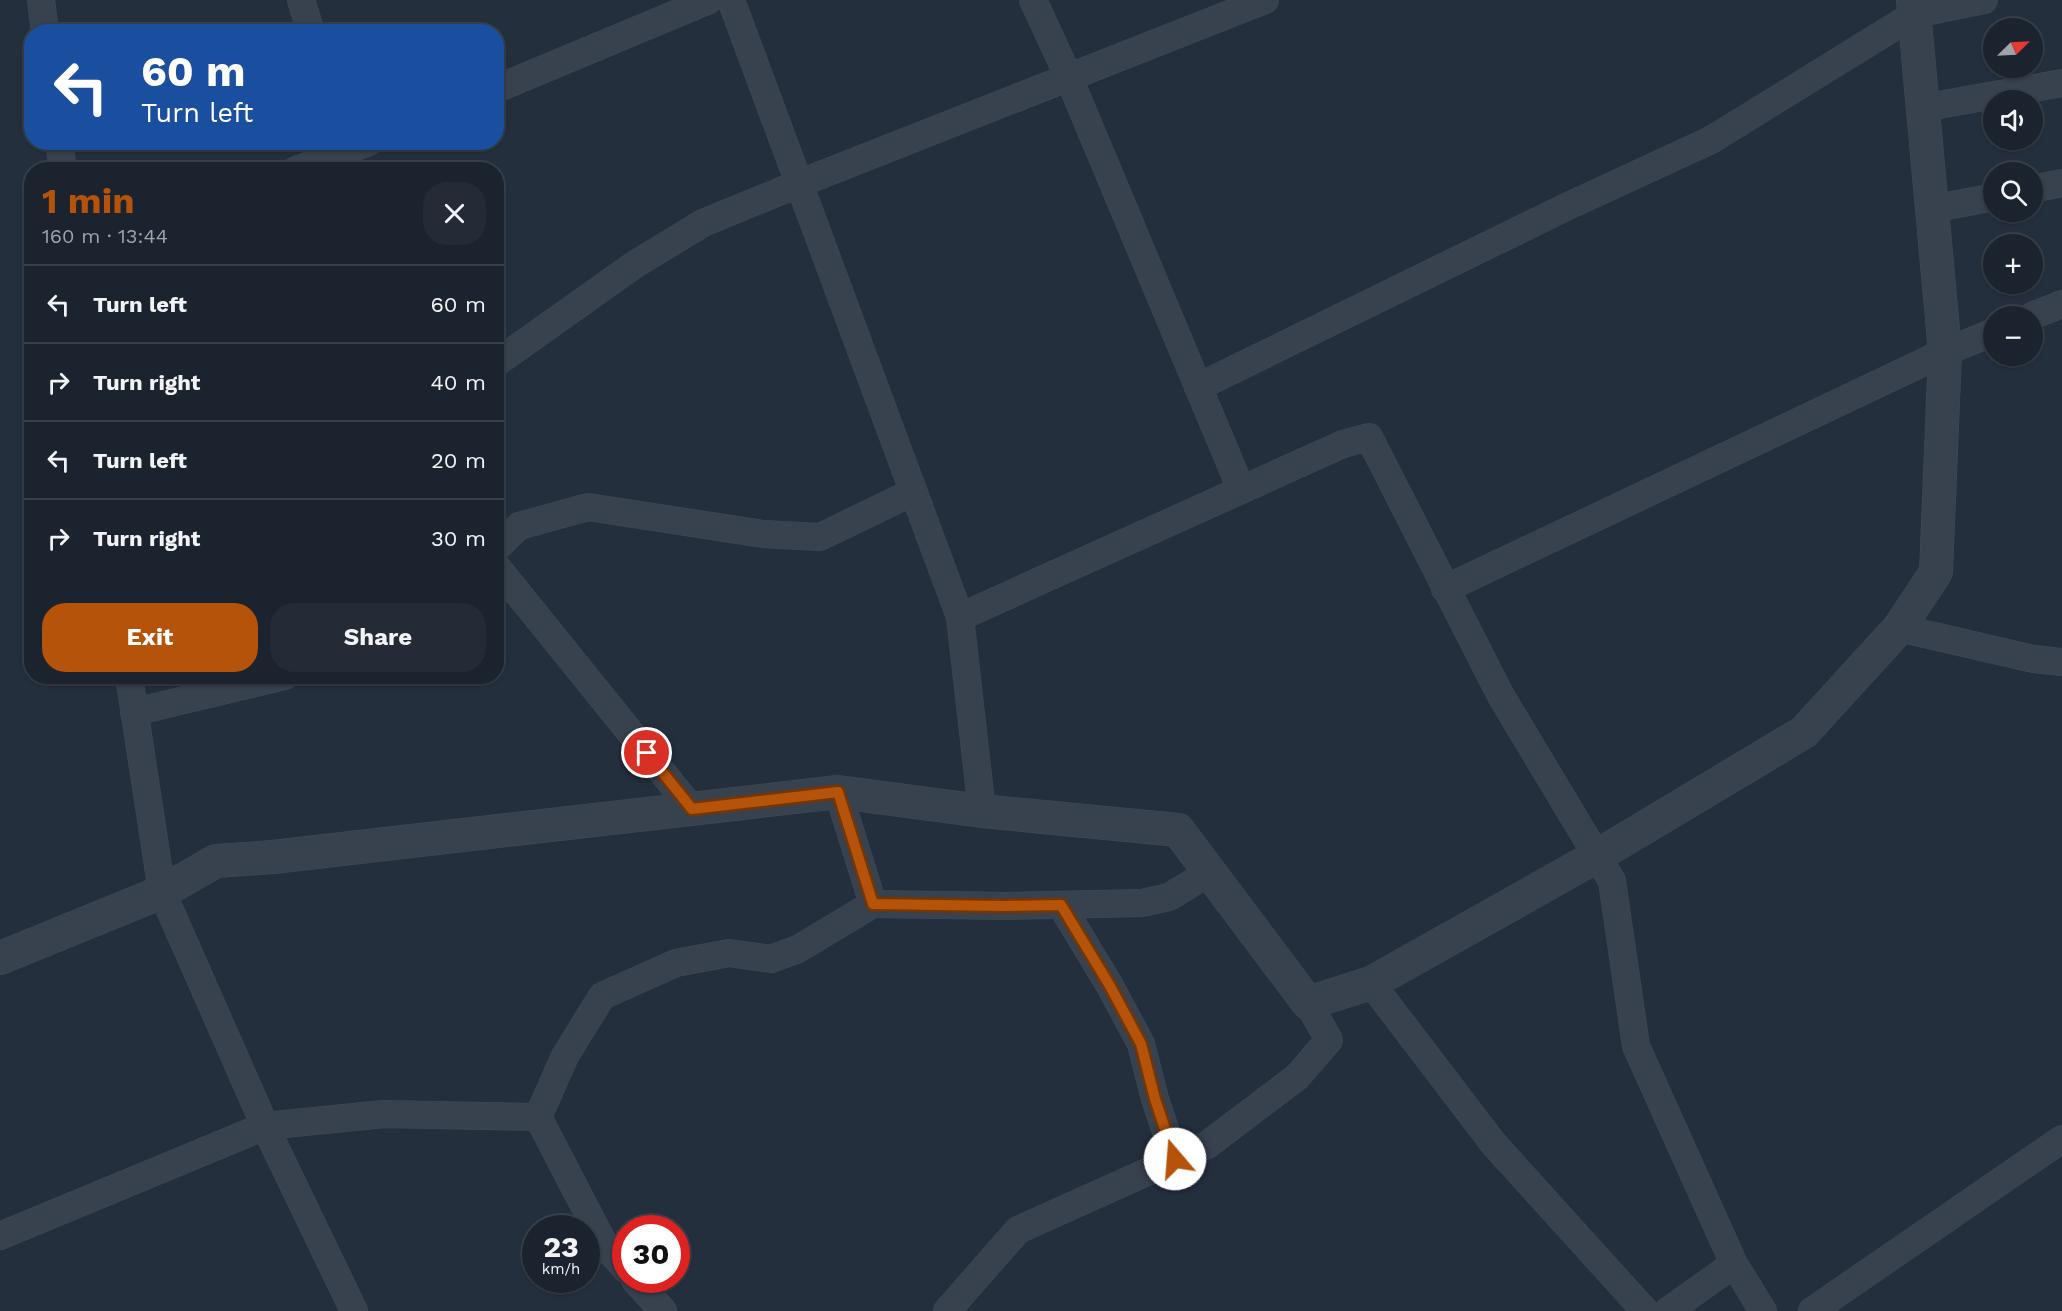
<!DOCTYPE html>
<meta charset="utf-8">
<style>
body{margin:0;font-family:"Work Sans",sans-serif;background:#242b36;color:#f1f3f6;height:100vh;display:flex;flex-direction:column;font-size:22px;white-space:nowrap}
*{box-sizing:border-box;margin:0}
p{font-size:20px;color:#a0a4aa}
.icon{flex:none;width:33px;height:33px;fill:none;stroke:currentColor;stroke-width:2;stroke-linecap:round;stroke-linejoin:round}
.map{position:relative;flex:1;overflow:hidden}
.drawer{position:absolute;left:24px;top:162px;width:480px;height:522px;display:flex;flex-direction:column;background:#1b232e;border-radius:24px;box-shadow:0 2px 4px #0004,0 0 0 2px #39404a}
.drawer>*{flex:none}
.guide{position:absolute;left:24px;top:24px;width:480px;height:126px;border-radius:24px;box-shadow:0 2px 4px #0004,0 0 0 2px #39404a;background:#1a4fa0;color:#fff;overflow:hidden}
.needle{width:39px;rotate:66deg}
.tools{position:absolute;left:1983px;top:18px;display:grid;gap:12px}
.tools a{display:grid;place-items:center;width:60px;height:60px;border-radius:50%;background:#1b232e;box-shadow:0 2px 4px #0004,0 0 0 2px #39404a;font-size:30px}
.speed{position:absolute;left:522px;top:1215px;display:flex;gap:12px;font-size:30px;font-weight:700;text-align:center}
.speed>*{display:grid;place-content:center;width:78px;height:78px;border-radius:50%;background:#1b232e;box-shadow:0 2px 4px #0004,0 0 0 2px #39404a;line-height:1}
.speed small{font-size:15px;font-weight:400}
.speed .limit{border:9px solid #d22;background:#fff;color:#111}
.pin{position:absolute;display:grid;place-items:center;width:51px;height:51px;color:#fff;margin:-26px;border:3px solid #fff;border-radius:50%;box-shadow:0 2px 6px #0007}
.me{position:absolute;width:66px;margin:-33px;rotate:342deg;stroke-linejoin:round;filter:drop-shadow(0 0 4px #0008)}
.turn{display:flex;align-items:center;gap:21px;height:126px;padding:0 18px;font-size:27px}
.turn .icon{width:78px;height:78px;stroke-width:2.5}
.turn b{display:block;font-size:42px;line-height:51px}
.round{display:grid;place-items:center;flex:none;width:63px;height:63px;border-radius:24px;background:#242b36}
.headline{display:flex;align-items:center;justify-content:space-between;height:102px;padding:0 18px}
h1{font-size:36px;font-weight:700;line-height:45px;color:#b45309}
.button{display:flex;gap:12px;margin-top:auto;padding:12px 18px}
.button a{flex:1;height:69px;border-radius:24px;background:#b45309;color:#fff;font-size:24px;font-weight:700;line-height:69px;text-align:center}
.button a+a{background:#242b36;color:#f1f3f6}
ul{padding:0;list-style:none}
li{display:flex;align-items:center;gap:18px;height:78px;padding:0 18px;border-top:2px solid #39404a}
li div{flex:1}
li b{display:block;font-size:22px}
li em{font-style:normal}
.map>svg:first-child{display:block}
</style>
<div class="map">
<svg width="2062" height="1311" viewBox="0 0 2062 1311">
<rect width="100%" height="100%" fill="#242f3e"/>
<g fill="none" stroke-linecap="round" stroke-linejoin="round">
<g stroke="#414a57" stroke-width="28">
<g id="minor">
<polyline points="41,0 45,32"/>
<polyline points="301,0 311,32"/>
<polyline points="731,0 960,617 982,811"/>
<polyline points="1033,0 1069,78 1241,489"/>
<polyline points="496,89 709,0"/>
<polyline points="1922,108 2062,83"/>
<polyline points="59,142 63,170"/>
<polyline points="296,170 369,142"/>
<polyline points="2032,189 2062,183"/>
<polyline points="1932,209 1994,197"/>
<polyline points="2032,316 2062,304"/>
<polyline points="496,363 634,265 703,223 798,184 1265,0"/>
<polyline points="1198,387 1566,207 1711,140 1915,14 1984,0"/>
<polyline points="496,548 519,526 588,507 763,534 820,537 913,492"/>
<polyline points="496,566 692,809"/>
<polyline points="1445,589 1945,352 1994,332"/>
<polyline points="960,617 1343,444 1369,437 1501,696 1612,881 1636,1046 1734,1264 1763,1311"/>
<polyline points="1899,628 2034,659 2062,662"/>
<polyline points="129,676 162,892 265,1126 354,1311"/>
<polyline points="134,712 285,676"/>
<polyline points="873,904 1005,906 1142,903 1169,897 1210,872"/>
<polyline points="1061,905 1110,986 1141,1044 1155,1099 1175,1159"/>
<polyline points="1371,983 1493,1143 1645,1311"/>
<polyline points="538,1117 565,1056 602,996 676,963 729,953 771,959 798,949 873,904 838,792"/>
<polyline points="0,1236 265,1126 384,1114 538,1117 605,1246 626,1269"/>
<polyline points="635,1280 663,1311"/>
<polyline points="947,1311 1018,1230 1207,1145 1297,1077 1329,1040 1308,1003"/>
<polyline points="1668,1311 1734,1264"/>
<polyline points="1812,1311 2062,1139"/>
</g>
</g>
<g stroke="#414a57" stroke-width="34">
<polyline id="tertiary" points="0,958 162,892 216,861 273,857 838,792 982,811 1178,830 1308,1003 1371,983 1597,856 1804,732 1899,628 1936,572 1945,352 1913,0"/>
</g>
<use href="#minor" stroke="#38414e" stroke-width="27"/>
<use href="#tertiary" stroke="#38414e" stroke-width="33"/>
</g>
<g fill="none" stroke-linecap="round" stroke-linejoin="round">
<g stroke="#753606" stroke-width="15">
<polyline id="route" points="647,753 692,809 838,792 873,904 1005,906 1061,905 1110,986 1141,1044 1155,1099 1175,1159"/>
</g>
<use href="#route" stroke="#b45309" stroke-width="10"/>
</g>
</svg>
<div class="tools">
<a><svg class="needle" viewBox="-14 -14 28 28"><path d="M0-13l5 13h-10z" fill="#e53935"/><path d="M0 13l5-13h-10z" fill="#a0a4aa"/></svg></a>
<a><svg class="icon" aria-label="sound" viewBox="0 0 24 24"><path d="M4 9h4l5-4v14l-5-4H4zM17 9q2 3 0 6"/></svg></a>
<a><svg class="icon" aria-label="search" viewBox="0 0 24 24"><circle cx="10" cy="10" r="6"/><path d="M15 15l6 6"/></svg></a>
<a>+</a>
<a>−</a>
</div>
<div class="speed"><div>23<small>km/h</small></div><div class="limit">30</div></div>
<div class="pin" style="left:647px;top:753px;background:#d93025"><svg class="icon" aria-label="arrive" viewBox="0 0 24 24"><path d="M6 21V4h12l-3 4 3 4H6"/></svg></div>
<svg class="me" style="left:1175px;top:1159px" viewBox="-20 -20 40 40"><circle r="19" fill="#fff"/><path d="M0-13L10 11 0 6-10 11z" fill="#b45309"/></svg>
<div class="guide">
<div class="turn"><svg class="icon" aria-label="left" viewBox="0 0 24 24"><path d="M17 20v-9H6M10 6l-5 5 5 5"/></svg><div><b>60 m</b>Turn left</div></div>
</div>
<section class="drawer">
<div class="headline"><div><h1>1 min</h1><p>160 m · 13:44</p></div><a class="round"><svg class="icon" aria-label="close" viewBox="0 0 24 24"><path d="M6 6l12 12M18 6L6 18"/></svg></a></div>
<ul>
<li><svg class="icon" aria-label="left" viewBox="0 0 24 24"><path d="M17 20v-9H6M10 6l-5 5 5 5"/></svg><div><b>Turn left</b></div><em>60 m</em></li>
<li><svg class="icon" aria-label="right" viewBox="0 0 24 24"><path d="M7 20v-9h11M14 6l5 5-5 5"/></svg><div><b>Turn right</b></div><em>40 m</em></li>
<li><svg class="icon" aria-label="left" viewBox="0 0 24 24"><path d="M17 20v-9H6M10 6l-5 5 5 5"/></svg><div><b>Turn left</b></div><em>20 m</em></li>
<li><svg class="icon" aria-label="right" viewBox="0 0 24 24"><path d="M7 20v-9h11M14 6l5 5-5 5"/></svg><div><b>Turn right</b></div><em>30 m</em></li>
</ul>
<div class="button"><a>Exit</a><a>Share</a></div>
</section>
</div>
